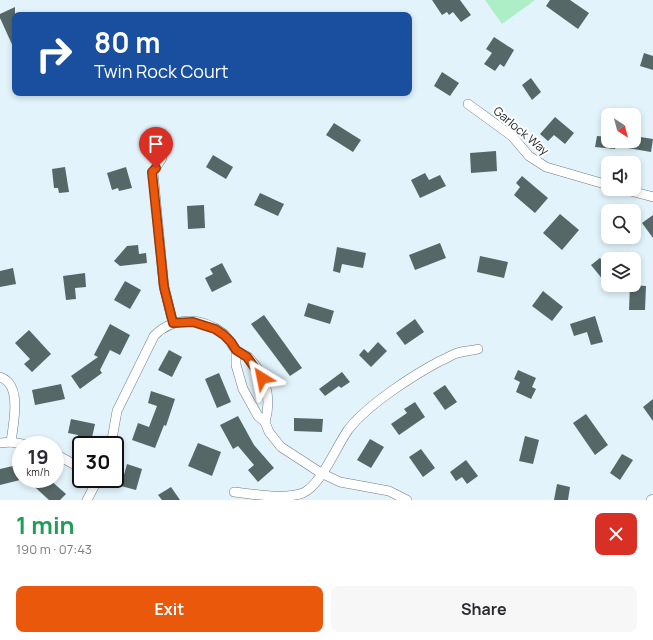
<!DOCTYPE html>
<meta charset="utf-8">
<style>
body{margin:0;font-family:Manrope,sans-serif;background:#f7f7f7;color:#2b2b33;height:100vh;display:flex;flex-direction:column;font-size:15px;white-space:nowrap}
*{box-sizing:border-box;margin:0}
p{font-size:13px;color:#7c7c81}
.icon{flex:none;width:22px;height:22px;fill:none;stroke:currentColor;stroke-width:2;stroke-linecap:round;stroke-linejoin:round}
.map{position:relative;height:500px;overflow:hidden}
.details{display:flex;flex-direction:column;background:#fff;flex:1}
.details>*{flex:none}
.banner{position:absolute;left:12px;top:12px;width:400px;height:84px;border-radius:8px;box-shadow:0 2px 6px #0003;background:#1a4fa0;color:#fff;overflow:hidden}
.needle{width:26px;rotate:144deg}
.fabs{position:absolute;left:601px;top:108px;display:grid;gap:8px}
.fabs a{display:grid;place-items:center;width:40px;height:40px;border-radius:8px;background:#fff;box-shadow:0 2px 6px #0003;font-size:20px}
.speed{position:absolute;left:12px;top:436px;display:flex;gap:8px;font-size:20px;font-weight:700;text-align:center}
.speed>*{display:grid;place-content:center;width:52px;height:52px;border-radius:50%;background:#fff;box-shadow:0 2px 6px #0003;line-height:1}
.speed small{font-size:10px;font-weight:400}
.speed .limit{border:2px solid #111;border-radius:6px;background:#fff;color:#111}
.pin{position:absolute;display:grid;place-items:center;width:34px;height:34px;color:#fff;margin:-41px -17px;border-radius:50% 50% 50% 0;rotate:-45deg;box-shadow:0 0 4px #0007}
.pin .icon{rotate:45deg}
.me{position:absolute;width:44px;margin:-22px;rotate:325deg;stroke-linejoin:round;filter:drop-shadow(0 0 3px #0008)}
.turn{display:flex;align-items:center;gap:14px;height:84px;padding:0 16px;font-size:18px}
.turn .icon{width:52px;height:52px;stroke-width:2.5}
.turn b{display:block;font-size:28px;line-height:34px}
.round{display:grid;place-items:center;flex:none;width:42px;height:42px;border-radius:8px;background:#f7f7f7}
.summary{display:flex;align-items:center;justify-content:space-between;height:68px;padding:0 16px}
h1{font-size:24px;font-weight:700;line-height:30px;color:#1e9e55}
.primary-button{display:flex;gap:8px;margin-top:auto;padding:8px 16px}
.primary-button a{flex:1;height:46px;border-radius:8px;background:#ea580c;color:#fff;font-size:16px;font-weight:700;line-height:46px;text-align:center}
.primary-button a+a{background:#f7f7f7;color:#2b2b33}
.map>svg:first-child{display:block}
</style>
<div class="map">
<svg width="653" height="500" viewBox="0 0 653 500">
<rect width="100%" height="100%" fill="#e2f3fb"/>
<polygon fill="#adeec7" points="485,0 535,0 502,24"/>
<g fill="#556766">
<polygon points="432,0 460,0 471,15 461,22 453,12 449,15 447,12 442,15"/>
<polygon points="550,0 570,0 589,13 578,29 546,6"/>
<polygon points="15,7 15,51 0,18 0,14"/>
<polygon points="494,37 514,50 504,67 500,64 495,71 484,64 492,53 486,49"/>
<polygon points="644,53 653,56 653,70 640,66"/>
<polygon points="442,72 459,83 450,96 434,86"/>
<polygon points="531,78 541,92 532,100 522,85"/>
<polygon points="555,117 574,133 565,144 554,135 548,141 540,134"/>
<polygon points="334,123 361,140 353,152 326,135"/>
<polygon points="597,136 608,137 608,141 634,141 634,136 653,139 651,152 616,146 615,149 595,147"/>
<polygon points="496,151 497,171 471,173 470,153"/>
<polygon points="213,155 233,167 226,179 206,167"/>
<polygon points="65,167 69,192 59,193 58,188 54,188 52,169"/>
<polygon points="126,167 132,188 119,191 118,188 112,190 107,173"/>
<polygon points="425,173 429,180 440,175 446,186 420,198 411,180"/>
<polygon points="522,176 548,198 535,213 514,195 520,187 516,183"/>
<polygon points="260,193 284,204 278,216 254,205"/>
<polygon points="204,205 205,228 188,229 187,206"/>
<polygon points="560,214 579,230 562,250 543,233"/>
<polygon points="653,215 653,238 642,223"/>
<polygon points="440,243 446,258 415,270 409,255"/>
<polygon points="138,245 139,254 146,253 147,263 120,266 114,261 127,246"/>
<polygon points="337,247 366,253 363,268 342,264 340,273 333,271"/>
<polygon points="480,256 508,262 504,278 477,272"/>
<polygon points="600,258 608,269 608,286 591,265"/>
<polygon points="222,263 232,282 212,292 205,278 213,274 210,269"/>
<polygon points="13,268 16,284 0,287 0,271"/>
<polygon points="85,273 86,287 75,288 76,299 66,300 63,276"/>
<polygon points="125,281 141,290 130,309 114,300"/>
<polygon points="630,285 646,286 645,310 629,310"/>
<polygon points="543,291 563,307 552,321 532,306"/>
<polygon points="308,303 334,311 330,324 304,316"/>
<polygon points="264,315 302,368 290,376 251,324"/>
<polygon points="595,316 603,342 591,345 587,332 574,336 570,324"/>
<polygon points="415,319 424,332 405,345 396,333"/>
<polygon points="110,324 130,335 120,355 110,350 100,370 102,373 80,389 71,376 98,357 94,355"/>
<polygon points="29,330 51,354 32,372 24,364 30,359 15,343"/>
<polygon points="378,342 387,351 371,367 359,355 364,349 368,353"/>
<polygon points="169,350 182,357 172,377 158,370"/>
<polygon points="518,370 536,378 532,387 536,389 531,399 516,392 520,382 514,379"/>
<polygon points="342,372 350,382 341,388 339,386 325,396 319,389"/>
<polygon points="219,373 231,402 217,408 205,379"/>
<polygon points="61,384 65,399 35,405 32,390"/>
<polygon points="445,385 457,402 445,410 433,393"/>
<polygon points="151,391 175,399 166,426 164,425 155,448 132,440 138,423 149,427 157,406 148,403"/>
<polygon points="653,399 653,421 643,407"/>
<polygon points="415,402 425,417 399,435 391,424 407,413 404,409"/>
<polygon points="586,414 608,445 595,455 573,423"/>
<polygon points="238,416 254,445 274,468 258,482 248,470 254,465 238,446 233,449 220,425"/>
<polygon points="294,418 323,419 322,432 294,431"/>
<polygon points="71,419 95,424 91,442 77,439 78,435 68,433"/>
<polygon points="525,436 539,440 533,464 519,461"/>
<polygon points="370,439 384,447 371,468 357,460"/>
<polygon points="198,443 221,452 212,476 188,466"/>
<polygon points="421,449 435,468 423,477 409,457"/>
<polygon points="622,454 633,460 620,480 610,473"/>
<polygon points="466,460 478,476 467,484 462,477 456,481 450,472"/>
<polygon points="127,464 142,469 136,490 121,486"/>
<polygon points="17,465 20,480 0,485 0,469"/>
<polygon points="26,479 49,479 66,494 60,500 49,500"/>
<polygon points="557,484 570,487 568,500 554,500"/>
<polygon points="171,487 180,500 162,500 158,495"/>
</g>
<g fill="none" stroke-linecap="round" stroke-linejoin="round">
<g stroke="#6e7d84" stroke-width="10">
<g id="minor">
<polyline points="468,104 512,136 529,156 546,167 608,185"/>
<polyline points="162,158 153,172 164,287 173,323"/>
<polyline points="623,189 653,197"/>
<polyline points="236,350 236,365 243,389 258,416 265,422 269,432 281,447 321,473 340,482 389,491 407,500"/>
<path d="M 0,377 C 3,378 6,380 8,382 C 20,394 13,426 11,442"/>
<polyline points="0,443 11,442 28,445"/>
<path d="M 111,445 L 117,411 L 154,336 C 173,316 202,317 224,334 C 229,339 232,346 237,351 C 240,353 245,355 248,357 C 266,375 272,398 265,422"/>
<polyline points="55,454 81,468"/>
<path d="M 234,492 C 254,494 284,500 303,493 C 321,485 336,447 348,430 C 367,405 412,376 440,361 C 446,359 451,355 457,353 C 463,351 471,351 478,349"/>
<polyline points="87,500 98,479"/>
<polyline points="651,500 653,499"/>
</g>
</g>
<use href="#minor" stroke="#fff" stroke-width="9"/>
</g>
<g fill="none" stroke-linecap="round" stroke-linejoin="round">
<g stroke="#983908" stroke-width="10">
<polyline id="route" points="156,168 152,172 164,287 173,323 193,322 215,329 224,335 231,342 236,350 247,357 262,378"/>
</g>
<use href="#route" stroke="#ea580c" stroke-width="7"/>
</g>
<g text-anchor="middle" stroke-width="4" stroke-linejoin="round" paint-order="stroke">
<g font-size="12" fill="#1c2225" stroke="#fff">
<text transform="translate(521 131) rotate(40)" y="4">Garlock Way</text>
</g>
</g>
</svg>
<div class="fabs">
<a><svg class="needle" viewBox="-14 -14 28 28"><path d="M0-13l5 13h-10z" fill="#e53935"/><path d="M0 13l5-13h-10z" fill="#7c7c81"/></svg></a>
<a><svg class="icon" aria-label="sound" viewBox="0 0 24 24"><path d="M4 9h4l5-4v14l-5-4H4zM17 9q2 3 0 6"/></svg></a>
<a><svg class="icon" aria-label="search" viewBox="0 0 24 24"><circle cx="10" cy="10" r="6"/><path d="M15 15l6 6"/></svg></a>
<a><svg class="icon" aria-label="layers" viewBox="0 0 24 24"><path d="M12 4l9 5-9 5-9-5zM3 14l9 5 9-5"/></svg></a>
</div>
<div class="speed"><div>19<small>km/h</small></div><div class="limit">30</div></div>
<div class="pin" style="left:156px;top:168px;background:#d93025"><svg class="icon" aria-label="arrive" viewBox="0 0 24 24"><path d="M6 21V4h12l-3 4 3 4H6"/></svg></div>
<svg class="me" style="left:262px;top:378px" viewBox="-20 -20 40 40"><path d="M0-17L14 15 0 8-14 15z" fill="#ea580c" stroke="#fff" stroke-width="4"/></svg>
<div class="banner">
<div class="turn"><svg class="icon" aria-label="right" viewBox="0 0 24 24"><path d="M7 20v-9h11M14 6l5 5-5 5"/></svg><div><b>80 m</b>Twin Rock Court</div></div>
</div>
</div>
<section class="details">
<div class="summary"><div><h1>1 min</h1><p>190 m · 07:43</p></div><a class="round" style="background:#d93025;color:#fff"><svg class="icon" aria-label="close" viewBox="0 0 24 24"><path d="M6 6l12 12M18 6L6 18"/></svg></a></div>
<div class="primary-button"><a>Exit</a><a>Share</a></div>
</section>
